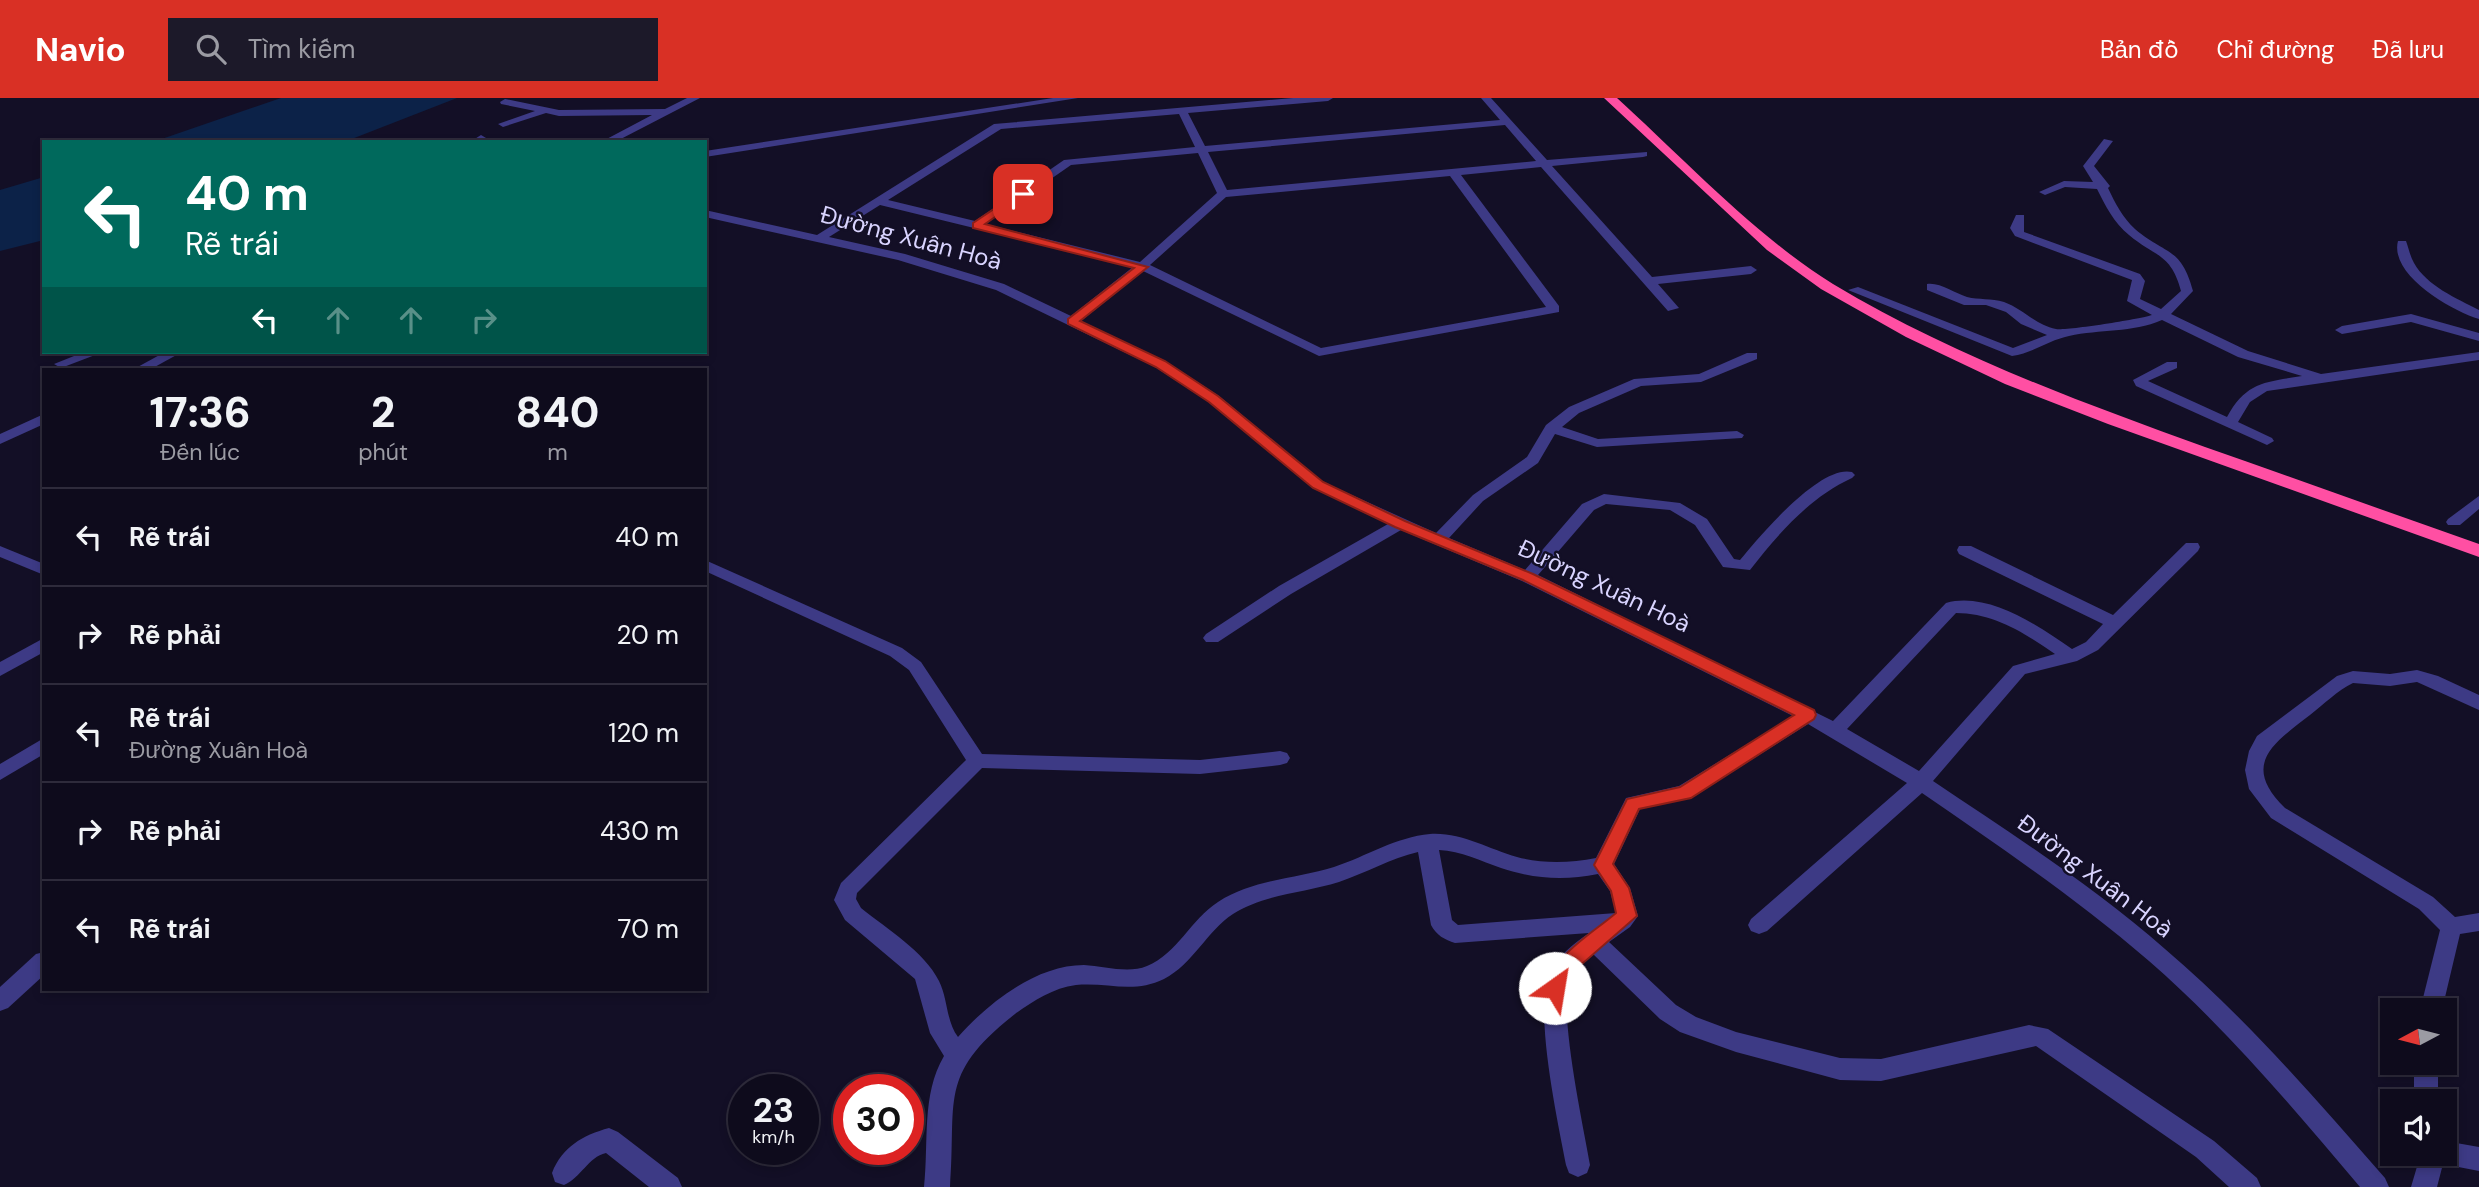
<!DOCTYPE html>
<html lang="vi">
<meta charset="utf-8">
<style>
body{margin:0;font-family:"DM Sans",sans-serif;background:#1c1929;color:#f1f3f6;height:100vh;display:flex;flex-direction:column;font-size:26px;white-space:nowrap}
*{box-sizing:border-box;margin:0}
p{font-size:23px;color:#9b9ba3}
.icon{flex:none;width:38px;height:38px;fill:none;stroke:currentColor;stroke-width:2;stroke-linecap:round;stroke-linejoin:round}
.map{position:relative;flex:1;overflow:hidden}
.details{position:absolute;left:42px;top:270px;width:665px;height:623px;display:flex;flex-direction:column;background:#0e0b1c;border-radius:0px;box-shadow:0 4px 10px #0003,0 0 0 2px #2e2b3b}
.details>*{flex:none}
.guide{position:absolute;left:42px;top:42px;width:665px;height:214px;border-radius:0px;box-shadow:0 4px 10px #0003,0 0 0 2px #2e2b3b;background:#00695c;color:#fff;overflow:hidden}
.needle{width:46px;rotate:263deg}
.tools{position:absolute;left:2380px;top:900px;display:grid;gap:14px}
.tools a{display:grid;place-items:center;width:77px;height:77px;border-radius:0px;background:#0e0b1c;box-shadow:0 4px 10px #0003,0 0 0 2px #2e2b3b;font-size:35px}
.speed{position:absolute;left:728px;top:976px;display:flex;gap:14px;font-size:35px;font-weight:700;text-align:center}
.speed>*{display:grid;place-content:center;width:91px;height:91px;border-radius:50%;background:#0e0b1c;box-shadow:0 4px 10px #0003,0 0 0 2px #2e2b3b;line-height:1}
.speed small{font-size:18px;font-weight:400}
.speed .limit{border:10px solid #d22;background:#fff;color:#111}
.pin{position:absolute;display:grid;place-items:center;width:60px;height:60px;color:#fff;margin:-30px;border-radius:14px;box-shadow:0 4px 10px #0006}
.me{position:absolute;width:77px;margin:-38px;rotate:32deg;stroke-linejoin:round;filter:drop-shadow(0 0 5px #0008)}
.turn{display:flex;align-items:center;gap:24px;height:147px;padding:0 28px;font-size:32px}
.turn .icon{width:91px;height:91px;stroke-width:2.5}
.turn b{display:block;font-size:49px;line-height:60px}
.lanes{display:flex;align-items:center;height:66px;padding:0 28px;background:#0003;justify-content:center;gap:35px;direction:ltr}
.lanes .off{opacity:.35}
.eta{display:flex;justify-content:space-evenly;align-items:center;height:119px;text-align:center}
.eta b{font-size:42px;font-weight:800;line-height:49px}
ul{padding:0;list-style:none}
li{display:flex;align-items:center;gap:21px;height:98px;padding:0 28px;border-top:2px solid #2e2b3b}
li div{flex:1}
li b{display:block;font-size:26px}
li em{font-style:normal}
header{display:flex;align-items:center;gap:42px;box-sizing:border-box;height:98px;padding:0 35px;background:#d93025;color:#fff}
header strong{font-size:33px}
nav{display:flex;gap:38px;margin-inline-start:auto;font-size:24px}
.search{width:490px;height:63px;background:#1c1929;display:flex;align-items:center;gap:18px;box-sizing:border-box;padding:0 24px;border-radius:0px;color:#9b9ba3;font-size:26px}
.map>svg:first-child{display:block}
</style>
<header>
<strong>Navio</strong>
<div class="search"><svg class="icon" aria-label="search" viewBox="0 0 24 24"><circle cx="10" cy="10" r="6"/><path d="M15 15l6 6"/></svg>Tìm kiếm</div>
<nav><a>Bản đồ</a><a>Chỉ đường</a><a>Đã lưu</a></nav>
</header>
<div class="map">
<svg width="2479" height="1089" viewBox="0 0 2479 1089">
<rect width="100%" height="100%" fill="#130f26"/>
<g fill="#0c2248">
<polygon points="281,0 457,0 344,44 153,44"/>
<polygon points="44,79 44,142 0,153 0,92"/>
</g>
<g fill="none" stroke-linecap="round" stroke-linejoin="round">
<g fill="#3d3a85" fill-rule="evenodd">
<polygon points="687,0 700,0 615,44 601,44 652,17 559,18 546,15 503,29 498,26 535,13 501,6 500,4 505,1 559,12 665,11"/>
<polygon points="1053,0 1078,0 705,59 705,53"/>
<path d="M 1293,0 L 1333,0 L 1328,3 L 1188,15 L 1205,48 L 1500,22 L 1481,0 L 1491,0 L 1547,62 L 1647,54 L 1647,58 L 1643,59 L 1552,68 L 1652,179 L 1751,168 L 1757,172 L 1751,176 L 1658,186 L 1679,210 L 1668,213 L 1541,69 L 1461,77 L 1559,208 L 1559,214 L 1319,258 L 1143,173 L 1081,223 L 1165,263 L 1219,298 L 1323,384 L 1436,435 L 1473,397 L 1527,359 L 1546,327 L 1569,309 L 1634,281 L 1699,276 L 1747,255 L 1757,255 L 1757,261 L 1701,284 L 1641,288 L 1579,315 L 1562,329 L 1598,341 L 1737,333 L 1744,337 L 1742,340 L 1597,349 L 1555,336 L 1538,365 L 1483,403 L 1449,440 L 1525,472 L 1582,406 L 1604,396 L 1680,405 L 1707,421 L 1734,461 L 1740,462 C 1759,439 1820,366 1852,374 L 1855,377 L 1852,380 C 1810,399 1778,436 1750,472 L 1723,469 L 1695,427 L 1670,412 L 1606,406 L 1594,412 L 1538,477 L 1833,623 L 1946,505 C 1988,493 2039,528 2072,551 L 2086,544 L 2103,526 L 1959,456 L 1957,452 L 1959,448 L 1971,448 L 2113,517 L 2186,445 L 2198,445 L 2200,449 L 2198,453 L 2098,552 L 2077,563 L 2025,576 L 1933,683 C 2012,736 2093,788 2165,851 C 2246,920 2315,1000 2385,1080 L 2389,1089 L 2360,1089 C 2293,1010 2227,931 2149,863 C 2077,801 1999,748 1922,695 L 1767,833 L 1759,836 L 1751,833 L 1748,827 L 1751,821 L 1907,685 L 1808,626 L 1691,700 L 1640,711 L 1614,766 L 1630,790 L 1638,818 L 1630,829 L 1609,844 L 1676,907 L 1696,919 L 1736,934 L 1840,960 L 1881,961 L 2029,927 L 2048,931 L 2214,1043 L 2257,1080 L 2261,1089 L 2229,1089 L 2196,1059 L 2036,948 L 1881,983 L 1840,982 L 1736,954 L 1680,934 L 1660,921 L 1593,856 C 1585,862 1575,870 1570,879 C 1557,909 1584,1031 1590,1067 L 1587,1075 L 1578,1079 L 1569,1075 L 1566,1067 C 1558,1024 1534,916 1549,878 C 1556,859 1573,846 1589,835 L 1455,845 C 1445,842 1436,837 1431,827 L 1418,754 C 1391,760 1366,775 1339,784 C 1304,795 1265,796 1233,816 C 1207,833 1193,866 1164,881 C 1134,896 1107,884 1076,887 C 1053,890 1033,903 1015,916 C 937,977 957,1002 950,1089 L 924,1089 C 929,1045 921,997 944,958 L 930,935 L 915,881 L 845,822 L 834,802 L 841,785 L 966,662 L 909,572 L 890,558 L 705,473 L 705,462 L 902,550 L 921,564 L 982,656 L 1200,662 L 1280,653 L 1287,655 L 1290,660 L 1287,665 L 1280,667 L 1200,676 L 982,670 L 857,795 L 856,801 L 861,810 C 887,831 924,853 939,883 C 948,901 946,923 958,939 C 988,905 1036,867 1084,867 C 1104,868 1128,876 1147,868 C 1177,856 1191,821 1218,804 C 1253,781 1296,781 1334,769 C 1367,758 1396,739 1430,736 C 1461,734 1488,751 1517,759 C 1543,766 1570,765 1596,760 L 1626,700 L 1679,688 L 1793,618 L 1522,483 L 1401,432 L 1291,496 L 1218,544 L 1206,544 L 1203,540 L 1206,536 L 1279,488 L 1388,426 L 1313,390 L 1209,304 L 1155,269 L 996,192 L 898,162 L 705,119 L 705,112 L 817,137 L 994,26 ZM 1179,16 L 1195,49 L 1064,62 L 975,123 L 888,102 L 1001,31 ZM 1505,27 L 1536,63 L 1227,92 L 1208,54 ZM 1198,55 L 1217,95 L 1140,164 L 986,126 L 1071,67 ZM 1450,78 L 1546,209 L 1321,250 L 1150,167 L 1226,99 ZM 880,107 L 1133,169 L 1071,218 L 1004,186 L 905,156 L 829,139 ZM 1956,515 C 1993,515 2025,535 2055,556 L 2013,568 L 1919,673 L 1847,631 ZM 1439,752 C 1461,753 1481,763 1501,770 C 1534,781 1564,783 1598,776 L 1610,793 L 1616,815 L 1458,827 L 1452,822 Z"/>
<polygon points="481,37 486,40 482,44 470,44"/>
<path d="M 2104,41 L 2113,43 L 2094,68 L 2110,88 L 2108,90 C 2115,105 2123,120 2135,131 C 2165,157 2181,148 2193,193 L 2171,216 L 2248,253 L 2321,276 L 2479,254 L 2479,262 L 2267,293 L 2250,304 L 2238,324 L 2272,340 L 2274,343 L 2267,347 L 2136,288 L 2133,282 L 2167,264 L 2177,264 L 2177,270 L 2148,283 L 2227,319 C 2246,284 2265,284 2302,278 L 2238,259 L 2162,222 C 2132,235 2100,231 2069,238 C 2049,242 2033,255 2012,258 L 1848,192 L 1858,189 L 2013,250 L 2047,237 L 2021,226 L 2006,214 L 1986,207 L 1964,207 L 1927,192 L 1927,186 C 1940,184 1954,195 1967,199 C 1979,202 1991,200 2004,204 C 2023,211 2036,227 2056,231 C 2065,233 2141,221 2152,217 L 2127,203 L 2132,182 L 2015,138 L 2010,130 L 2016,117 L 2024,117 L 2024,134 L 2140,176 L 2145,183 L 2140,201 L 2161,211 L 2181,193 C 2171,155 2155,159 2129,137 C 2114,125 2105,107 2097,91 L 2065,89 L 2045,97 L 2039,94 L 2064,83 L 2093,84 L 2083,68 Z"/>
<path d="M 2398,143 L 2406,143 C 2409,151 2410,158 2414,165 C 2427,188 2456,200 2479,212 L 2479,221 C 2452,213 2389,177 2398,143 Z"/>
<polygon points="2411,216 2479,235 2479,243 2411,224 2342,236 2335,232 2342,228"/>
<polygon points="84,254 103,254 61,270 54,266"/>
<polygon points="165,254 182,254 151,271 134,271"/>
<polygon points="44,316 44,326 0,346 0,336"/>
<polygon points="2479,398 2479,411 2460,427 2448,427 2446,424 2448,421"/>
<polygon points="0,448 44,466 44,477 0,459"/>
<polygon points="44,540 44,554 0,578 0,564"/>
<path d="M 2417,572 L 2438,578 L 2479,597 L 2479,612 L 2417,584 L 2390,588 L 2353,585 C 2338,592 2323,607 2310,617 C 2274,645 2240,666 2285,710 L 2433,799 L 2455,819 L 2479,815 L 2479,833 L 2460,836 L 2442,912 L 2420,912 L 2440,832 L 2419,811 L 2271,720 L 2249,691 L 2245,672 L 2249,653 L 2257,638 L 2337,578 L 2353,573 L 2390,576 Z"/>
<polygon points="44,640 44,656 0,682 0,666"/>
<polygon points="44,854 44,877 8,910 0,913 0,889 36,856"/>
<rect x="2414" y="964" width="24" height="39"/>
<path d="M 609,1030 L 618,1034 L 678,1080 L 682,1089 L 649,1089 L 606,1055 C 588,1059 581,1080 564,1087 L 555,1084 L 552,1075 C 562,1049 583,1037 609,1030 Z"/>
<polygon points="2445,1043 2479,1049 2479,1073 2443,1066 2437,1089 2411,1089 2421,1055 2445,1055"/>
</g>
<path fill="#ff4fa3" fill-rule="evenodd" d="M 1604,0 L 1617,0 C 1683,60 1758,140 1833,186 C 1950,256 2077,303 2205,349 C 2296,381 2388,414 2479,446 L 2479,459 L 2108,326 L 2005,286 L 1906,239 L 1821,191 L 1767,152 Z"/>
</g>
<path fill="#d93025" stroke="#8d1f18" stroke-width="2" d="M 1019,94 L 1028,96 L 985,126 L 1148,169 L 1080,223 L 1165,263 L 1218,298 L 1323,384 L 1405,423 L 1533,476 L 1814,612 L 1816,617 L 1814,621 L 1691,700 L 1639,711 L 1613,766 L 1629,790 L 1637,818 L 1575,872 L 1563,896 L 1555,899 L 1548,896 L 1545,890 C 1555,856 1590,837 1616,815 L 1611,793 L 1594,767 L 1627,701 L 1680,689 L 1794,617 L 1523,482 L 1395,429 L 1313,390 L 1209,304 L 1156,269 L 1068,226 L 1068,221 L 1134,170 L 973,130 L 973,125 Z"/>
<g text-anchor="middle" stroke-width="5" stroke-linejoin="round" paint-order="stroke">
<g font-size="24" fill="#d9d4ff" stroke="#130f26">
<text transform="translate(911 140) rotate(15)" y="8">Đường Xuân Hoà</text>
<text transform="translate(1604 488) rotate(25)" y="8">Đường Xuân Hoà</text>
<text transform="translate(2095 778) rotate(37)" y="8">Đường Xuân Hoà</text>
</g>
</g>
</svg>
<div class="tools">
<a><svg class="needle" viewBox="-14 -14 28 28"><path d="M0-13l5 13h-10z" fill="#e53935"/><path d="M0 13l5-13h-10z" fill="#9b9ba3"/></svg></a>
<a><svg class="icon" aria-label="sound" viewBox="0 0 24 24"><path d="M4 9h4l5-4v14l-5-4H4zM17 9q2 3 0 6"/></svg></a>
</div>
<div class="speed"><div>23<small>km/h</small></div><div class="limit">30</div></div>
<div class="pin" style="left:1023px;top:96px;background:#d93025"><svg class="icon" aria-label="arrive" viewBox="0 0 24 24"><path d="M6 21V4h12l-3 4 3 4H6"/></svg></div>
<svg class="me" style="left:1555px;top:890px" viewBox="-20 -20 40 40"><circle r="19" fill="#fff"/><path d="M0-13L10 11 0 6-10 11z" fill="#d93025"/></svg>
<div class="guide">
<div class="turn"><svg class="icon" aria-label="left" viewBox="0 0 24 24"><path d="M17 20v-9H6M10 6l-5 5 5 5"/></svg><div><b>40 m</b>Rẽ trái</div></div>
<div class="lanes"><svg class="icon" aria-label="left" viewBox="0 0 24 24"><path d="M17 20v-9H6M10 6l-5 5 5 5"/></svg><svg class="icon off" aria-label="ahead" viewBox="0 0 24 24"><path d="M12 20V5M6 11l6-6 6 6"/></svg><svg class="icon off" aria-label="ahead" viewBox="0 0 24 24"><path d="M12 20V5M6 11l6-6 6 6"/></svg><svg class="icon off" aria-label="right" viewBox="0 0 24 24"><path d="M7 20v-9h11M14 6l5 5-5 5"/></svg></div>
</div>
<section class="details">
<div class="eta">
<div><b>17:36</b><p>Đến lúc</p></div>
<div><b>2</b><p>phút</p></div>
<div><b>840</b><p>m</p></div>
</div>
<ul>
<li><svg class="icon" aria-label="left" viewBox="0 0 24 24"><path d="M17 20v-9H6M10 6l-5 5 5 5"/></svg><div><b>Rẽ trái</b></div><em>40 m</em></li>
<li><svg class="icon" aria-label="right" viewBox="0 0 24 24"><path d="M7 20v-9h11M14 6l5 5-5 5"/></svg><div><b>Rẽ phải</b></div><em>20 m</em></li>
<li><svg class="icon" aria-label="left" viewBox="0 0 24 24"><path d="M17 20v-9H6M10 6l-5 5 5 5"/></svg><div><b>Rẽ trái</b><p>Đường Xuân Hoà</p></div><em>120 m</em></li>
<li><svg class="icon" aria-label="right" viewBox="0 0 24 24"><path d="M7 20v-9h11M14 6l5 5-5 5"/></svg><div><b>Rẽ phải</b></div><em>430 m</em></li>
<li><svg class="icon" aria-label="left" viewBox="0 0 24 24"><path d="M17 20v-9H6M10 6l-5 5 5 5"/></svg><div><b>Rẽ trái</b></div><em>70 m</em></li>
</ul>
</section>
</div>
